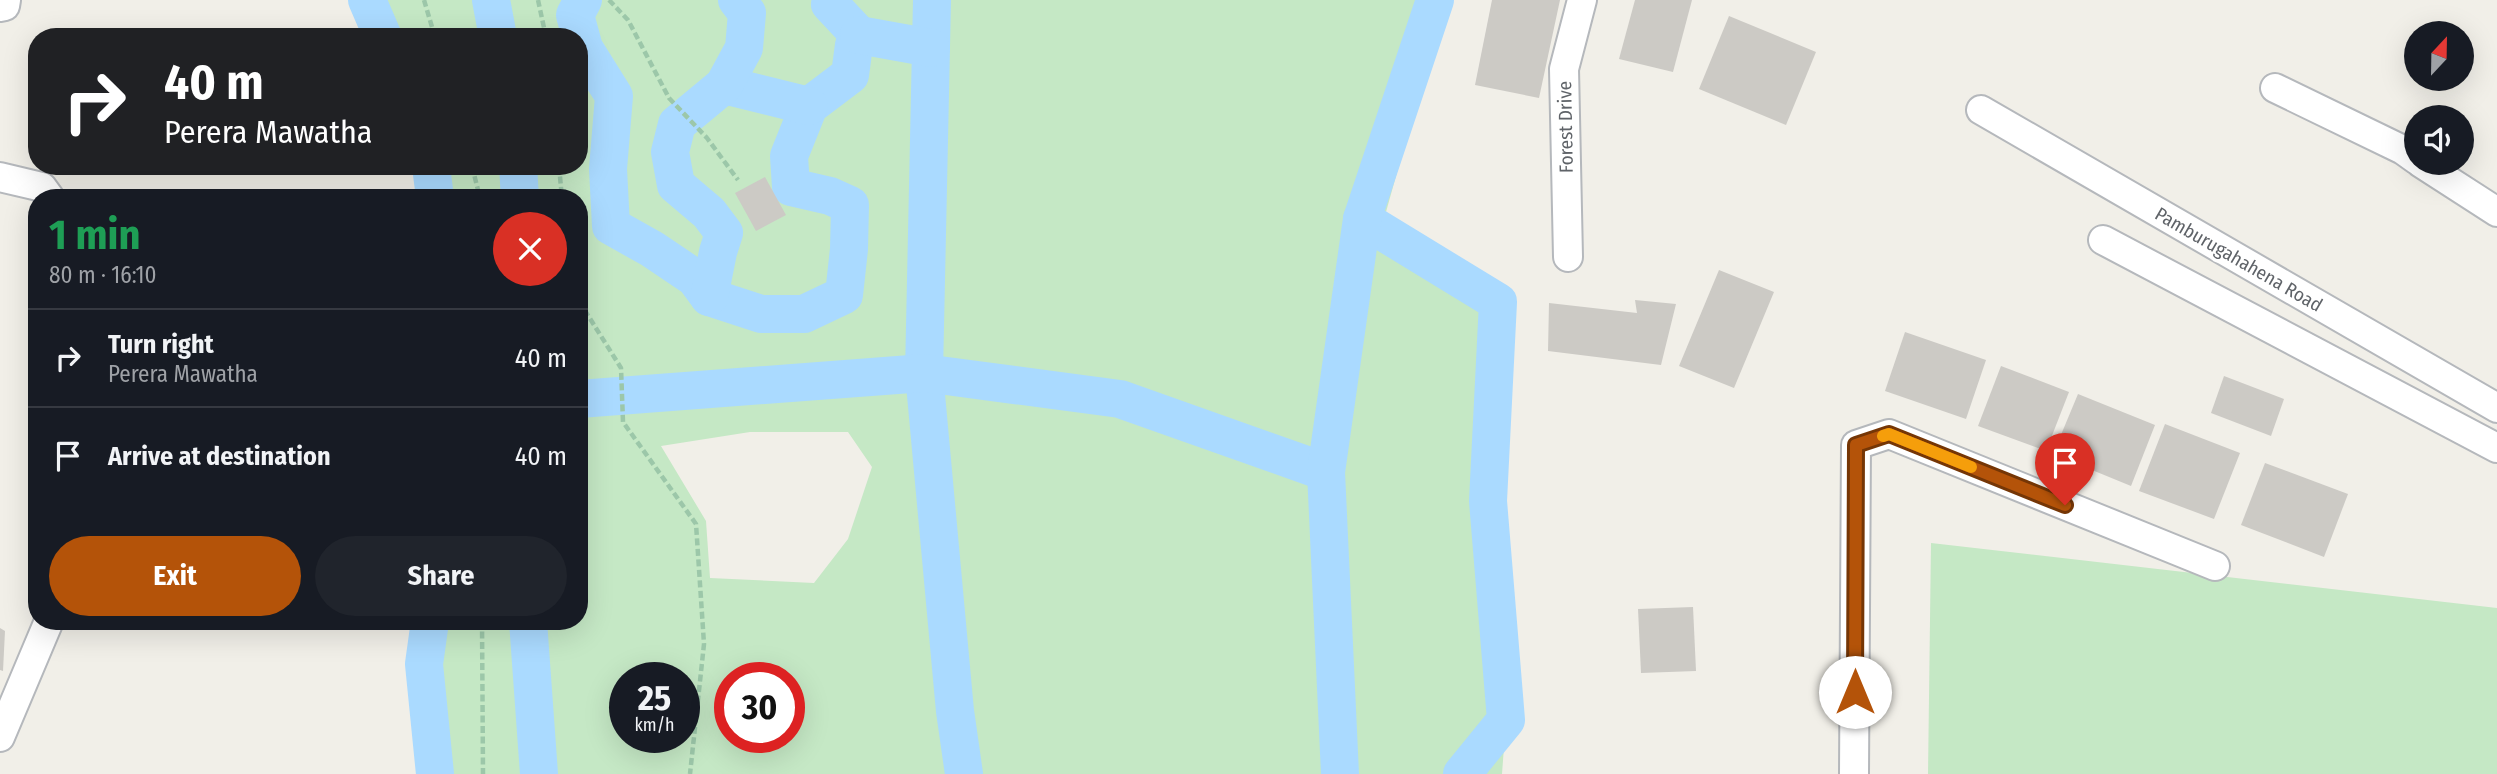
<!DOCTYPE html>
<meta charset="utf-8">
<style>
body{margin:0;font-family:"Fira Sans Condensed",sans-serif;background:#20242c;color:#f1f3f6;height:100vh;display:flex;flex-direction:column;font-size:26px;white-space:nowrap}
*{box-sizing:border-box;margin:0}
p{font-size:23px;color:#9ea1a6}
.icon{flex:none;width:38px;height:38px;fill:none;stroke:currentColor;stroke-width:2;stroke-linecap:round;stroke-linejoin:round}
.map{position:relative;flex:1;overflow:hidden}
.side{position:absolute;left:28px;top:189px;width:560px;height:441px;display:flex;flex-direction:column;background:#171b24;border-radius:28px;box-shadow:0 7px 28px #0002}
.side>*{flex:none}
.hud{position:absolute;left:28px;top:28px;width:560px;height:147px;border-radius:28px;box-shadow:0 7px 28px #0002;background:#202124;color:#fff;overflow:hidden}
.needle{width:46px;rotate:22deg}
.buttons{position:absolute;left:2404px;top:21px;display:grid;gap:14px}
.buttons a{display:grid;place-items:center;width:70px;height:70px;border-radius:50%;background:#171b24;box-shadow:0 7px 28px #0002;font-size:35px}
.speed{position:absolute;left:609px;top:662px;display:flex;gap:14px;font-size:35px;font-weight:700;text-align:center}
.speed>*{display:grid;place-content:center;width:91px;height:91px;border-radius:50%;background:#171b24;box-shadow:0 7px 28px #0002;line-height:1}
.speed small{font-size:18px;font-weight:400}
.speed .limit{border:10px solid #d22;background:#fff;color:#111}
.pin{position:absolute;display:grid;place-items:center;width:60px;height:60px;color:#fff;margin:-72px -30px;border-radius:50% 50% 50% 0;rotate:-45deg;box-shadow:0 0 7px #0007}
.pin .icon{rotate:45deg}
.me{position:absolute;width:77px;margin:-38px;rotate:0deg;stroke-linejoin:round;filter:drop-shadow(0 0 5px #0008)}
.turn{display:flex;align-items:center;gap:24px;height:147px;padding:0 21px;font-size:32px}
.turn .icon{width:91px;height:91px;stroke-width:2.5}
.turn b{display:block;font-size:49px;line-height:60px}
.round{display:grid;place-items:center;flex:none;width:74px;height:74px;border-radius:37px;background:#20242c}
.summary{display:flex;align-items:center;justify-content:space-between;height:119px;padding:0 21px}
h1{font-size:42px;font-weight:700;line-height:52px;color:#1e9e55}
.primary-button{display:flex;gap:14px;margin-top:auto;padding:14px 21px}
.primary-button a{flex:1;height:80px;border-radius:42px;background:#b45309;color:#fff;font-size:28px;font-weight:700;line-height:80px;text-align:center}
.primary-button a+a{background:#20242c;color:#f1f3f6}
ul{padding:0;list-style:none}
li{display:flex;align-items:center;gap:21px;height:98px;padding:0 21px;border-top:2px solid #363941}
li div{flex:1}
li b{display:block;font-size:26px}
li em{font-style:normal}
.map>svg:first-child{display:block}
</style>
<div class="map">
<svg width="2497" height="774" viewBox="0 0 2497 774">
<rect width="100%" height="100%" fill="#f1efe8"/>
<g fill="#c5e8c5" fill-rule="evenodd">
<path d="M 367,0 L 1445,0 L 1386,212 L 1498,302 L 1488,500 L 1506,720 L 1502,774 L 435,774 L 424,664 L 430,621 L 579,621 L 579,198 L 435,198 L 431,166 L 579,166 L 579,37 L 383,37 ZM 750,432 L 848,432 L 872,467 L 848,539 L 814,583 L 710,578 L 706,521 L 661,446 ZM 625,677 L 684,677 L 684,737 L 625,737 ZM 730,677 L 789,677 L 789,737 L 730,737 Z"/>
<polygon points="1931,543 2497,608 2497,774 1928,774"/>
</g>
<g fill="none" stroke-linecap="round" stroke-linejoin="round">
<g stroke="#aadaff" stroke-width="38">
<polyline points="367,0 383,37"/>
<polyline points="491,0 498,37"/>
<polyline points="583,0 575,15 584,48 614,96 608,169 611,226 652,249 695,278 709,297 761,314 804,314 844,295 849,249 850,205 830,196 791,187 789,156 809,106 850,75 854,45 859,35 830,4 831,0"/>
<polyline points="932,0 924,373 955,711 964,774"/>
<polyline points="859,35 931,48"/>
<polyline points="724,85 809,106"/>
<polyline points="431,166 435,198"/>
<polyline points="518,166 520,198"/>
<polyline points="1362,219 1498,302 1488,501 1506,720 1462,774"/>
<polyline points="709,297 718,252 724,233 709,213 676,185 670,152 677,124 724,85 744,48 747,13 737,0"/>
<polyline points="579,399 924,373 1120,399 1326,472"/>
<polyline points="430,621 424,664 435,774"/>
<polyline points="528,621 539,774"/>
<polyline points="1340,774 1326,472 1362,219 1435,0"/>
</g>
</g>
<g fill="#cccac5">
<polygon points="1492,0 1560,0 1539,98 1475,85"/>
<polygon points="1635,0 1692,0 1673,72 1619,59"/>
<polygon points="1729,16 1816,52 1786,125 1699,89"/>
<polygon points="765,177 786,215 756,231 735,193"/>
<polygon points="1719,270 1774,292 1734,388 1679,366"/>
<polygon points="1635,300 1676,304 1661,365 1548,351 1549,303 1637,313"/>
<polygon points="1905,332 1986,360 1966,419 1885,391"/>
<polygon points="2001,366 2069,392 2046,451 1978,426"/>
<polygon points="2224,376 2284,399 2271,436 2211,413"/>
<polygon points="2078,394 2155,425 2131,486 2053,454"/>
<polygon points="2165,424 2240,453 2214,519 2139,491"/>
<polygon points="2265,463 2348,494 2324,557 2241,525"/>
<polygon points="1693,607 1696,671 1641,673 1638,609"/>
<polygon points="0,628 5,631 3,671 0,670"/>
</g>
<g fill="none" stroke-linecap="round" stroke-linejoin="round">
<g stroke="#b5b8bc" stroke-width="32">
<g id="street">
<polyline points="0,7 5,6 6,0"/>
<polyline points="2275,88 2403,150 2417,160"/>
<polyline points="1981,110 2497,408"/>
<polyline points="2421,163 2497,212"/>
<polyline points="0,177 42,187 50,198"/>
<polyline points="2103,240 2497,448"/>
<polyline points="1568,257 1564,69 1582,0"/>
<polyline points="0,737 49,621"/>
<polyline points="1854,774 1856,445 1889,434 2215,566"/>
</g>
</g>
<g stroke="#9cc7a9" stroke-width="4.5" stroke-dasharray="7 3.5" stroke-linecap="butt">
<polyline points="424,0 435,37"/>
<polyline points="538,0 546,37"/>
<polyline points="609,0 628,20 669,98 707,138 738,180"/>
<polyline points="472,166 480,198"/>
<polyline points="559,166 562,198"/>
<polyline points="579,301 621,368 623,422 696,524 704,644 690,774"/>
<polyline points="482,621 483,774"/>
</g>
<use href="#street" stroke="#fff" stroke-width="28"/>
</g>
<g fill="none" stroke-linecap="round" stroke-linejoin="round">
<g stroke="#753606" stroke-width="18">
<polyline id="route" points="1855,692 1856,445 1889,434 2065,505"/>
</g>
<use href="#route" stroke="#b45309" stroke-width="12"/>
<polyline stroke="#f59e0b" stroke-width="12" points="1883,436 1889,434 1971,467"/>
</g>
<g text-anchor="middle" stroke-width="7" stroke-linejoin="round" paint-order="stroke">
<g font-size="19" fill="#5f6368" stroke="#fff">
<text transform="translate(1565 127) rotate(-91)" y="7">Forest Drive</text>
<text transform="translate(2239 259) rotate(30)" y="7">Pamburugahahena Road</text>
</g>
</g>
</svg>
<div class="buttons">
<a><svg class="needle" viewBox="-14 -14 28 28"><path d="M0-13l5 13h-10z" fill="#e53935"/><path d="M0 13l5-13h-10z" fill="#9ea1a6"/></svg></a>
<a><svg class="icon" aria-label="sound" viewBox="0 0 24 24"><path d="M4 9h4l5-4v14l-5-4H4zM17 9q2 3 0 6"/></svg></a>
</div>
<div class="speed"><div>25<small>km/h</small></div><div class="limit">30</div></div>
<div class="pin" style="left:2065px;top:505px;background:#d93025"><svg class="icon" aria-label="arrive" viewBox="0 0 24 24"><path d="M6 21V4h12l-3 4 3 4H6"/></svg></div>
<svg class="me" style="left:1855px;top:692px" viewBox="-20 -20 40 40"><circle r="19" fill="#fff"/><path d="M0-13L10 11 0 6-10 11z" fill="#b45309"/></svg>
<div class="hud">
<div class="turn"><svg class="icon" aria-label="right" viewBox="0 0 24 24"><path d="M7 20v-9h11M14 6l5 5-5 5"/></svg><div><b>40 m</b>Perera Mawatha</div></div>
</div>
<section class="side">
<div class="summary"><div><h1>1 min</h1><p>80 m · 16:10</p></div><a class="round" style="background:#d93025;color:#fff"><svg class="icon" aria-label="close" viewBox="0 0 24 24"><path d="M6 6l12 12M18 6L6 18"/></svg></a></div>
<ul>
<li><svg class="icon" aria-label="right" viewBox="0 0 24 24"><path d="M7 20v-9h11M14 6l5 5-5 5"/></svg><div><b>Turn right</b><p>Perera Mawatha</p></div><em>40 m</em></li>
<li><svg class="icon" aria-label="arrive" viewBox="0 0 24 24"><path d="M6 21V4h12l-3 4 3 4H6"/></svg><div><b>Arrive at destination</b></div><em>40 m</em></li>
</ul>
<div class="primary-button"><a>Exit</a><a>Share</a></div>
</section>
</div>
